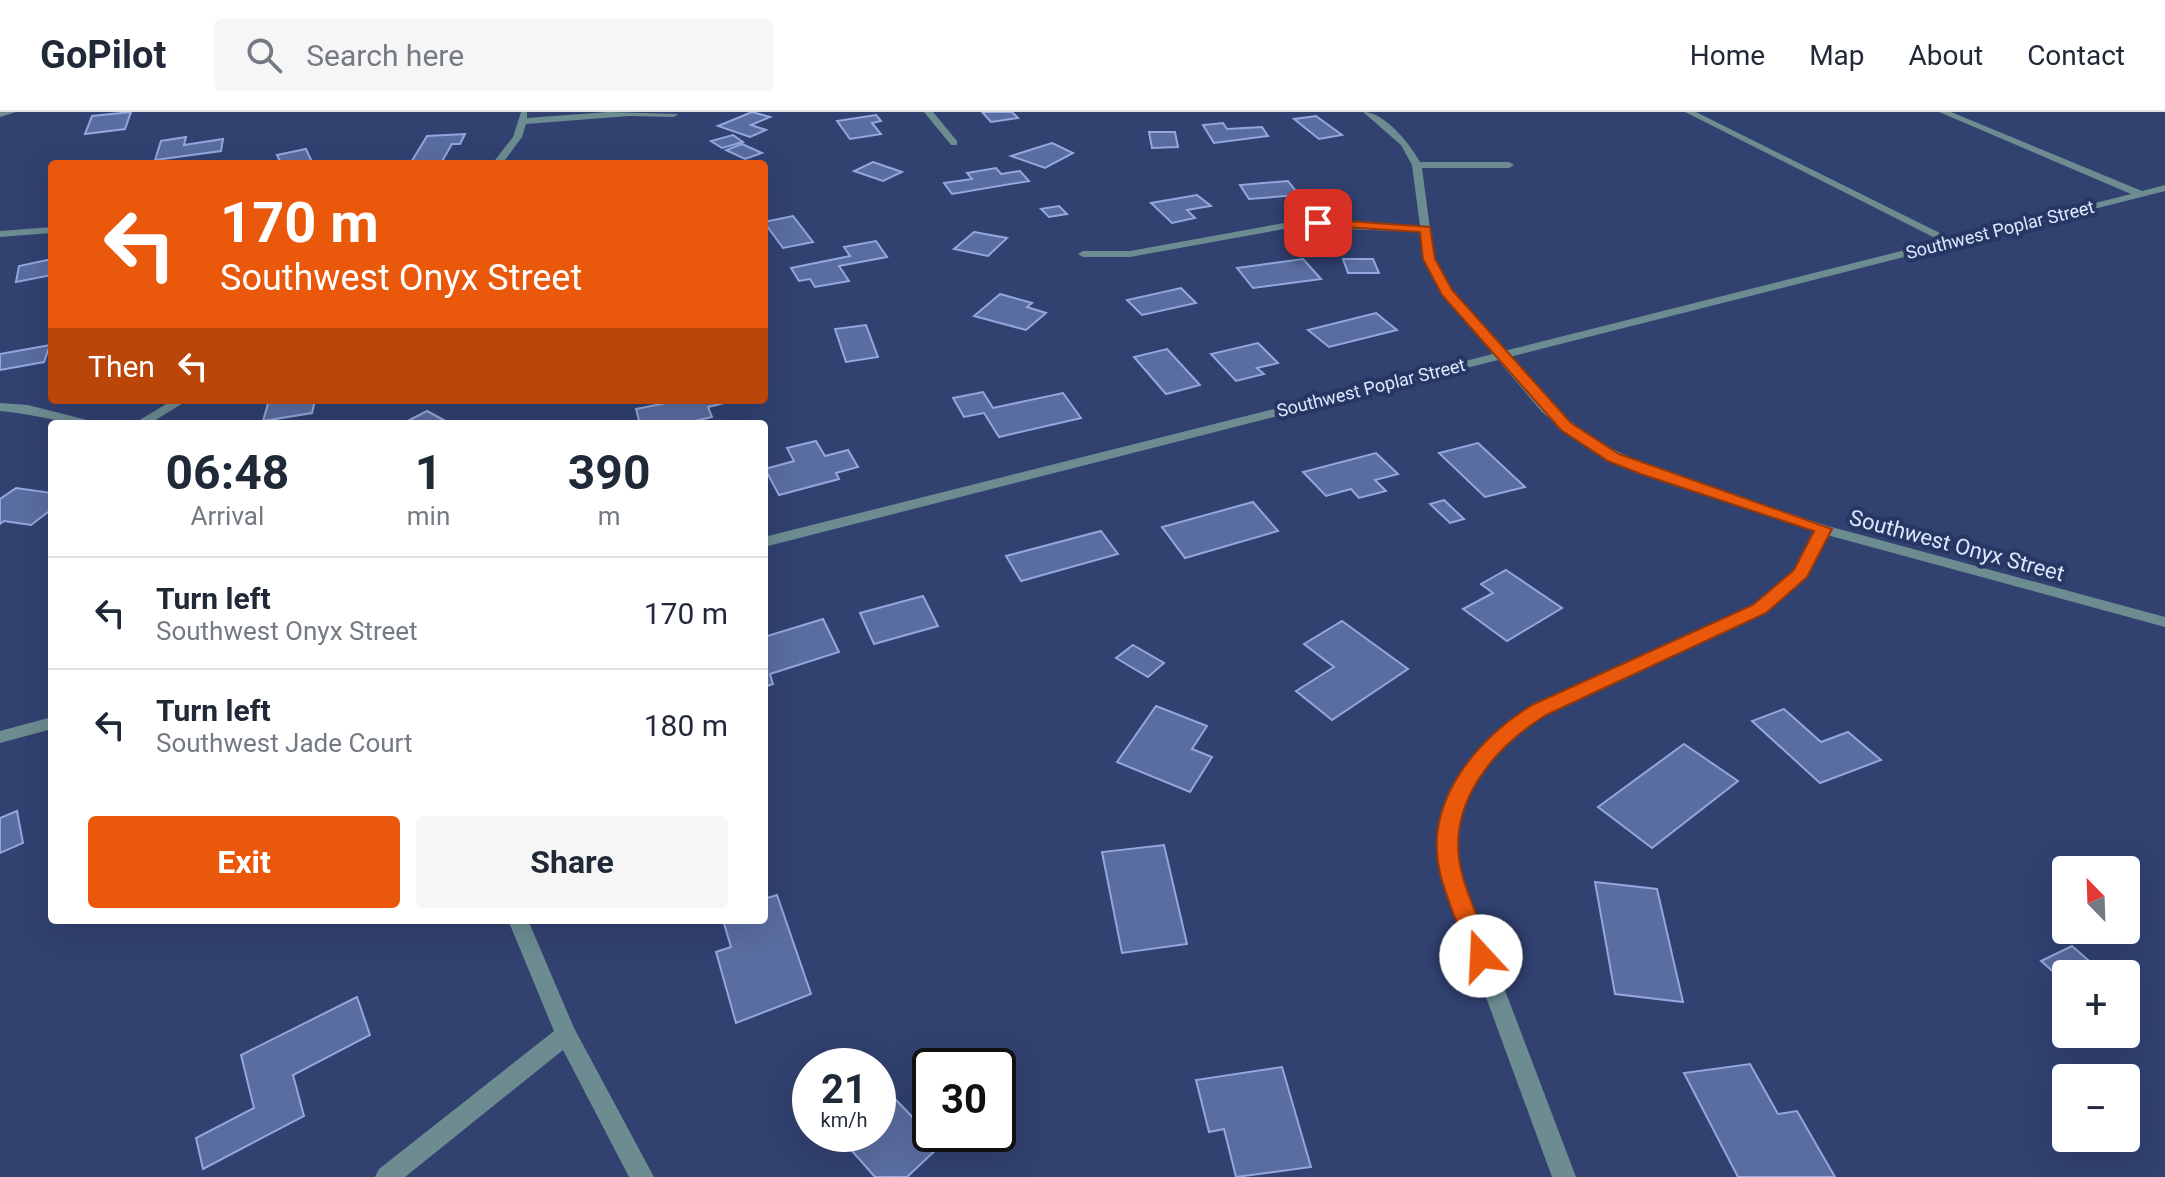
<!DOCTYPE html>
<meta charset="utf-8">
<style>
body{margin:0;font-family:Roboto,sans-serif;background:#f6f6f7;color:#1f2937;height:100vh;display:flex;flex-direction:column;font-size:30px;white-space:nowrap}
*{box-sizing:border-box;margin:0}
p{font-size:26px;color:#747a83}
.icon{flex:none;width:44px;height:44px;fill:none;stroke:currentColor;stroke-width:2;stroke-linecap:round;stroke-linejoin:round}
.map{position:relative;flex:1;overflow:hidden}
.drawer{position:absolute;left:48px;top:308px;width:720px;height:504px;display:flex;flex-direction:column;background:#fff;border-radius:8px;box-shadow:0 8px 32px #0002}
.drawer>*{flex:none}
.top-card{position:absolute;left:48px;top:48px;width:720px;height:244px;border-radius:8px;box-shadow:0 8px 32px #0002;background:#ea580c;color:#fff;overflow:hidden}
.needle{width:52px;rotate:337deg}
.tools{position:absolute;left:2052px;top:744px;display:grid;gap:16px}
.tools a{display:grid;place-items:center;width:88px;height:88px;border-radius:8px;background:#fff;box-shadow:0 8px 32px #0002;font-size:40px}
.speed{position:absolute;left:792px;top:936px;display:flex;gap:16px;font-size:40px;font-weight:700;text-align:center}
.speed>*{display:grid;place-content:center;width:104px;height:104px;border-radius:50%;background:#fff;box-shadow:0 8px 32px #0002;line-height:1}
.speed small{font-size:20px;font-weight:400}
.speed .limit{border:4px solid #111;border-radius:12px;background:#fff;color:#111}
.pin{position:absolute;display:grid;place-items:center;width:68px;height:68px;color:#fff;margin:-34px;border-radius:16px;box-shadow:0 4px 12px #0006}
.me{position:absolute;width:88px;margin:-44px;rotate:340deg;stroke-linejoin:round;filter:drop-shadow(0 0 6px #0008)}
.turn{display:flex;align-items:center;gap:28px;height:168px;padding:0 40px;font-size:36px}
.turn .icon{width:104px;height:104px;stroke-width:2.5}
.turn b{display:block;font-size:56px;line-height:68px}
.then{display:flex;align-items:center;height:76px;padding:0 40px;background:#0003;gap:16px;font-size:30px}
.eta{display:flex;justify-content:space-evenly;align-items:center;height:136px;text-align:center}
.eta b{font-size:48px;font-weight:700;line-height:56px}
.cta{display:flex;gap:16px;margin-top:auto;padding:16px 40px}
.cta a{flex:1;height:92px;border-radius:8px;background:#ea580c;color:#fff;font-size:32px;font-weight:700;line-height:92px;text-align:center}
.cta a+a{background:#f6f6f7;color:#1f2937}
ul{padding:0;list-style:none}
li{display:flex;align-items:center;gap:24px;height:112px;padding:0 40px;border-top:2px solid #e0e1e3}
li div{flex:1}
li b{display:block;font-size:30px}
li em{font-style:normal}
header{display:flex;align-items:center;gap:48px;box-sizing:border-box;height:112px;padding:0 40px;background:#fff;border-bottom:2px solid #e0e1e3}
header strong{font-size:38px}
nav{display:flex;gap:44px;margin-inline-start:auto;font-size:28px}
.search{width:560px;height:72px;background:#f6f6f7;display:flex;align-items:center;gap:20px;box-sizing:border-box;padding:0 28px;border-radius:8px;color:#747a83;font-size:30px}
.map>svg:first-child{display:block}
</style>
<header>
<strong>GoPilot</strong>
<div class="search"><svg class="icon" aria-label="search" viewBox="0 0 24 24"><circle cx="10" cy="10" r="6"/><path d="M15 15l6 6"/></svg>Search here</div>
<nav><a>Home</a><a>Map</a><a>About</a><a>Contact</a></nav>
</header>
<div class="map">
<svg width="2165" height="1065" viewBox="0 0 2165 1065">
<rect width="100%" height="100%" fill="#314170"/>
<g fill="#5a6da0" stroke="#92a7dd" stroke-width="2">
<polygon points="131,0 125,17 85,22 92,4"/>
<polygon points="752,0 770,5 751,13 766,18 750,25 718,14"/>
<polygon points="982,0 1012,0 1018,6 991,10"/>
<polygon points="876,3 881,9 872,11 881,22 850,27 837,9"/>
<polygon points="1316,4 1342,23 1319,27 1294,7"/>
<polygon points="1223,11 1227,17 1262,15 1268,24 1214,31 1203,13"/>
<polygon points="1149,20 1175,20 1178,35 1152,36"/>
<polygon points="465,22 460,32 452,32 441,51 410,52 427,24"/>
<polygon points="733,23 743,30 722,36 711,29"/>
<polygon points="186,25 184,33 223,27 221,39 155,48 161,29"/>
<polygon points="1052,31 1073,41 1045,56 1011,44"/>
<polygon points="742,32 762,41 745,47 726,38"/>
<polygon points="306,37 313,52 281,52 277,43"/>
<polygon points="873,50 902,60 883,69 854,59"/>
<polygon points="996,56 1001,62 1020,59 1029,69 952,82 944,71 972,67 967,61"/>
<polygon points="1288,69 1299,83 1249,87 1240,73"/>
<polygon points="1197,83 1211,94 1187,98 1195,106 1172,111 1151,91"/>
<polygon points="1059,94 1067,102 1049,105 1041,97"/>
<polygon points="793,104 813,130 783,136 764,110"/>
<polygon points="974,120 1007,126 988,144 954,137"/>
<polygon points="876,129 887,145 839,154 849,169 815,175 810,167 799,169 791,156 850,144 844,135"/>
<polygon points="52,147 52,163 16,170 19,154"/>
<polygon points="1303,147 1321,167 1253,176 1237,156"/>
<polygon points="1343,147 1373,147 1379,161 1348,161"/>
<polygon points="1181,176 1196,191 1142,203 1127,188"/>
<polygon points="1000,182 1032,191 1027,195 1046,201 1026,218 974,204"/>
<polygon points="1376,201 1397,218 1329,235 1308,218"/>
<polygon points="866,213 878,245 846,250 835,217"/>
<polygon points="1258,231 1278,251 1257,256 1264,262 1236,269 1211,242"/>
<polygon points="50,233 44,250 0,258 0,242"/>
<polygon points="1167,237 1200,273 1166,282 1134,245"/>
<polygon points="983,280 993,296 1063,281 1081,306 999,325 984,301 964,305 953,286"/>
<polygon points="269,288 315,288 312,301 263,309"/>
<polygon points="681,288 732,288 733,289 708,295 712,305 681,312 640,312 636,297"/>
<polygon points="427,299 451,312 402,312"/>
<polygon points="816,329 825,344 848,338 858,355 836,361 839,367 779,383 765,357 794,349 787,336"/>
<polygon points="1478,331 1525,375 1485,385 1439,341"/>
<polygon points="1376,341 1398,362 1375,368 1386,379 1359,386 1351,377 1326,384 1303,360"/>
<polygon points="16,376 52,381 52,397 31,413 4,409 0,412 0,387"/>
<polygon points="1444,388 1464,407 1450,411 1430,392"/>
<polygon points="1253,390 1278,419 1185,446 1162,415"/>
<polygon points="1101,419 1118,442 1021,469 1006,444"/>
<polygon points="1506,458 1562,496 1507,529 1463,497 1493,481 1481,472"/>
<polygon points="923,484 938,514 874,532 860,501"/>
<polygon points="823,507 839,540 770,562 773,572 764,575 764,525"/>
<polygon points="1342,509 1408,557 1332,608 1296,579 1334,555 1304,532"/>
<polygon points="1133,533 1164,551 1148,565 1116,546"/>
<polygon points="1156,594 1207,614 1192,637 1212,645 1190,680 1117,650"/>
<polygon points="1784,597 1821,630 1848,620 1881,648 1820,671 1752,609"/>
<polygon points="1684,632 1738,669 1652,736 1598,695"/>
<polygon points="17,699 23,731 0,741 0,706"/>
<polygon points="1164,733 1187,832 1122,841 1102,740"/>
<polygon points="1595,770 1657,777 1683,890 1615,882"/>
<polygon points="777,783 811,882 736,911 716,840 731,835 723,808 764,808 764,787"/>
<polygon points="2072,834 2104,862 2066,862 2066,871 2041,849"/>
<polygon points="357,885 370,923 293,963 304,1004 203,1057 196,1026 254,996 241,943"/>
<polygon points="1750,952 1778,1002 1797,999 1835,1065 1738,1065 1684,961"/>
<polygon points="1282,955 1311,1055 1236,1065 1224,1017 1209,1020 1196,968"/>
<polygon points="878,969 940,1034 907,1065 875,1065 837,1022 878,1022"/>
</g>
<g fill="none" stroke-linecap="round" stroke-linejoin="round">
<g fill="#6c8c91" fill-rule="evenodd">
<polygon points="0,0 16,0 0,5"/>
<polygon points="521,0 527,0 527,6 608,0 678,2 674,5 629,4 526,12 522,25 502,52 492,52 513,25"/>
<polygon points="924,0 933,0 957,29 957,33 951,33"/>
<path d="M 1363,0 C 1385,0 1410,32 1420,50 L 1509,50 L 1514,53 L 1509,56 L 1422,56 L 1434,147 L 1451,179 L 1504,239 L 1941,129 L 1685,0 L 1696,0 L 1952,127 L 2131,82 L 1939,0 L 1951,0 L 2142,79 L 2165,73 L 2165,79 L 1509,245 L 1552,294 L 1594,328 L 1652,356 L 1828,414 L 2165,505 L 2165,515 L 1827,423 C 1821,436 1815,455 1805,466 C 1793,478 1777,493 1763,501 C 1678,552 1488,594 1459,699 C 1454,720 1457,740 1460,760 L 1576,1065 L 1552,1065 L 1440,760 C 1439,746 1436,731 1438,717 C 1444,662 1490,622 1533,594 L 1754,493 L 1795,458 L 1815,419 L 1642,362 L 1584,334 L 1542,300 L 1498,248 L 764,435 L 764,425 L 1493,242 L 1440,180 L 1424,147 L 1420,120 L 1295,115 L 1130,145 L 1083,145 L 1078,142 L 1083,139 L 1130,139 L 1295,109 L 1420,114 L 1412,53 L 1401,33 Z"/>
<polygon points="52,115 52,121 0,125 0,119"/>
<polygon points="173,288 188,288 149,312 133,312"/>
<path d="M 0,291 L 28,293 L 91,309 L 92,312 C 61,312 32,301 0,299 Z"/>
<polygon points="52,605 52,617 0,631 0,619"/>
<polygon points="508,808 528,808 574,916 654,1065 629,1065 563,938 405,1065 375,1065 379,1057 554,919"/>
</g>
</g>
<path fill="#ea580c" stroke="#983908" stroke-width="2" d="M 1318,107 L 1430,115 L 1435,147 L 1452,178 L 1571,311 L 1619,342 L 1832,417 L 1807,465 L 1766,501 L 1546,603 C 1492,637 1444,694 1462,762 C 1469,789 1483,817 1493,844 L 1490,851 L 1481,854 L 1473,851 L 1470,844 C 1460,817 1447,789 1440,761 C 1423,690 1476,628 1532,593 L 1753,493 L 1794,458 L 1814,419 L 1641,362 L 1608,349 L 1561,318 L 1442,183 L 1423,147 L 1420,120 L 1314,113 L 1314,109 Z"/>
<g text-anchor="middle" stroke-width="8" stroke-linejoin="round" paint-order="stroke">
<g font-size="18" fill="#dce6fd" stroke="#273764">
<text transform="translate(2000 118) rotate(-14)" y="6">Southwest Poplar Street</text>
<text transform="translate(1371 276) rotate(-14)" y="6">Southwest Poplar Street</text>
</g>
<g font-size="22" fill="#dce6fd" stroke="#273764">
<text transform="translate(1957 433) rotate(15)" y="8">Southwest Onyx Street</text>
</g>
</g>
</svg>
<div class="tools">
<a><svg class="needle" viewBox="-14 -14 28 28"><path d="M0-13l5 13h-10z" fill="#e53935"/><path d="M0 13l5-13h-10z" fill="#747a83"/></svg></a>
<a>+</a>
<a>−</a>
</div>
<div class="speed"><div>21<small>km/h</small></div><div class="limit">30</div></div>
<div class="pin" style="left:1318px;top:111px;background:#d93025"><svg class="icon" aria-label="arrive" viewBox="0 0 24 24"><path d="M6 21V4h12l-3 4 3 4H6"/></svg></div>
<svg class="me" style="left:1481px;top:844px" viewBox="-20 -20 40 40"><circle r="19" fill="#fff"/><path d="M0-13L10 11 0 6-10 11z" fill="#ea580c"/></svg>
<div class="top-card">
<div class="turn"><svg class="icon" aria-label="left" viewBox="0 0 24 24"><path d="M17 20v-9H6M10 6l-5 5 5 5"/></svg><div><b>170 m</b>Southwest Onyx Street</div></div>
<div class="then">Then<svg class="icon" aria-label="left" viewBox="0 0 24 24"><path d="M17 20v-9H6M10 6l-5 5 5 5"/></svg></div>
</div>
<section class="drawer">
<div class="eta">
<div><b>06:48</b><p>Arrival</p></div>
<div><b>1</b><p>min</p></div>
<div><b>390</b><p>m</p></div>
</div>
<ul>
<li><svg class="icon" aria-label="left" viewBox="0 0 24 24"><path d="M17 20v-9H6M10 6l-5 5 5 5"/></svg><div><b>Turn left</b><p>Southwest Onyx Street</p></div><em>170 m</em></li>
<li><svg class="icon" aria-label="left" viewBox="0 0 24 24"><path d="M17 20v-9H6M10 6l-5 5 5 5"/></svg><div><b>Turn left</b><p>Southwest Jade Court</p></div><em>180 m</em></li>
</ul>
<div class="cta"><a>Exit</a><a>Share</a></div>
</section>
</div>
